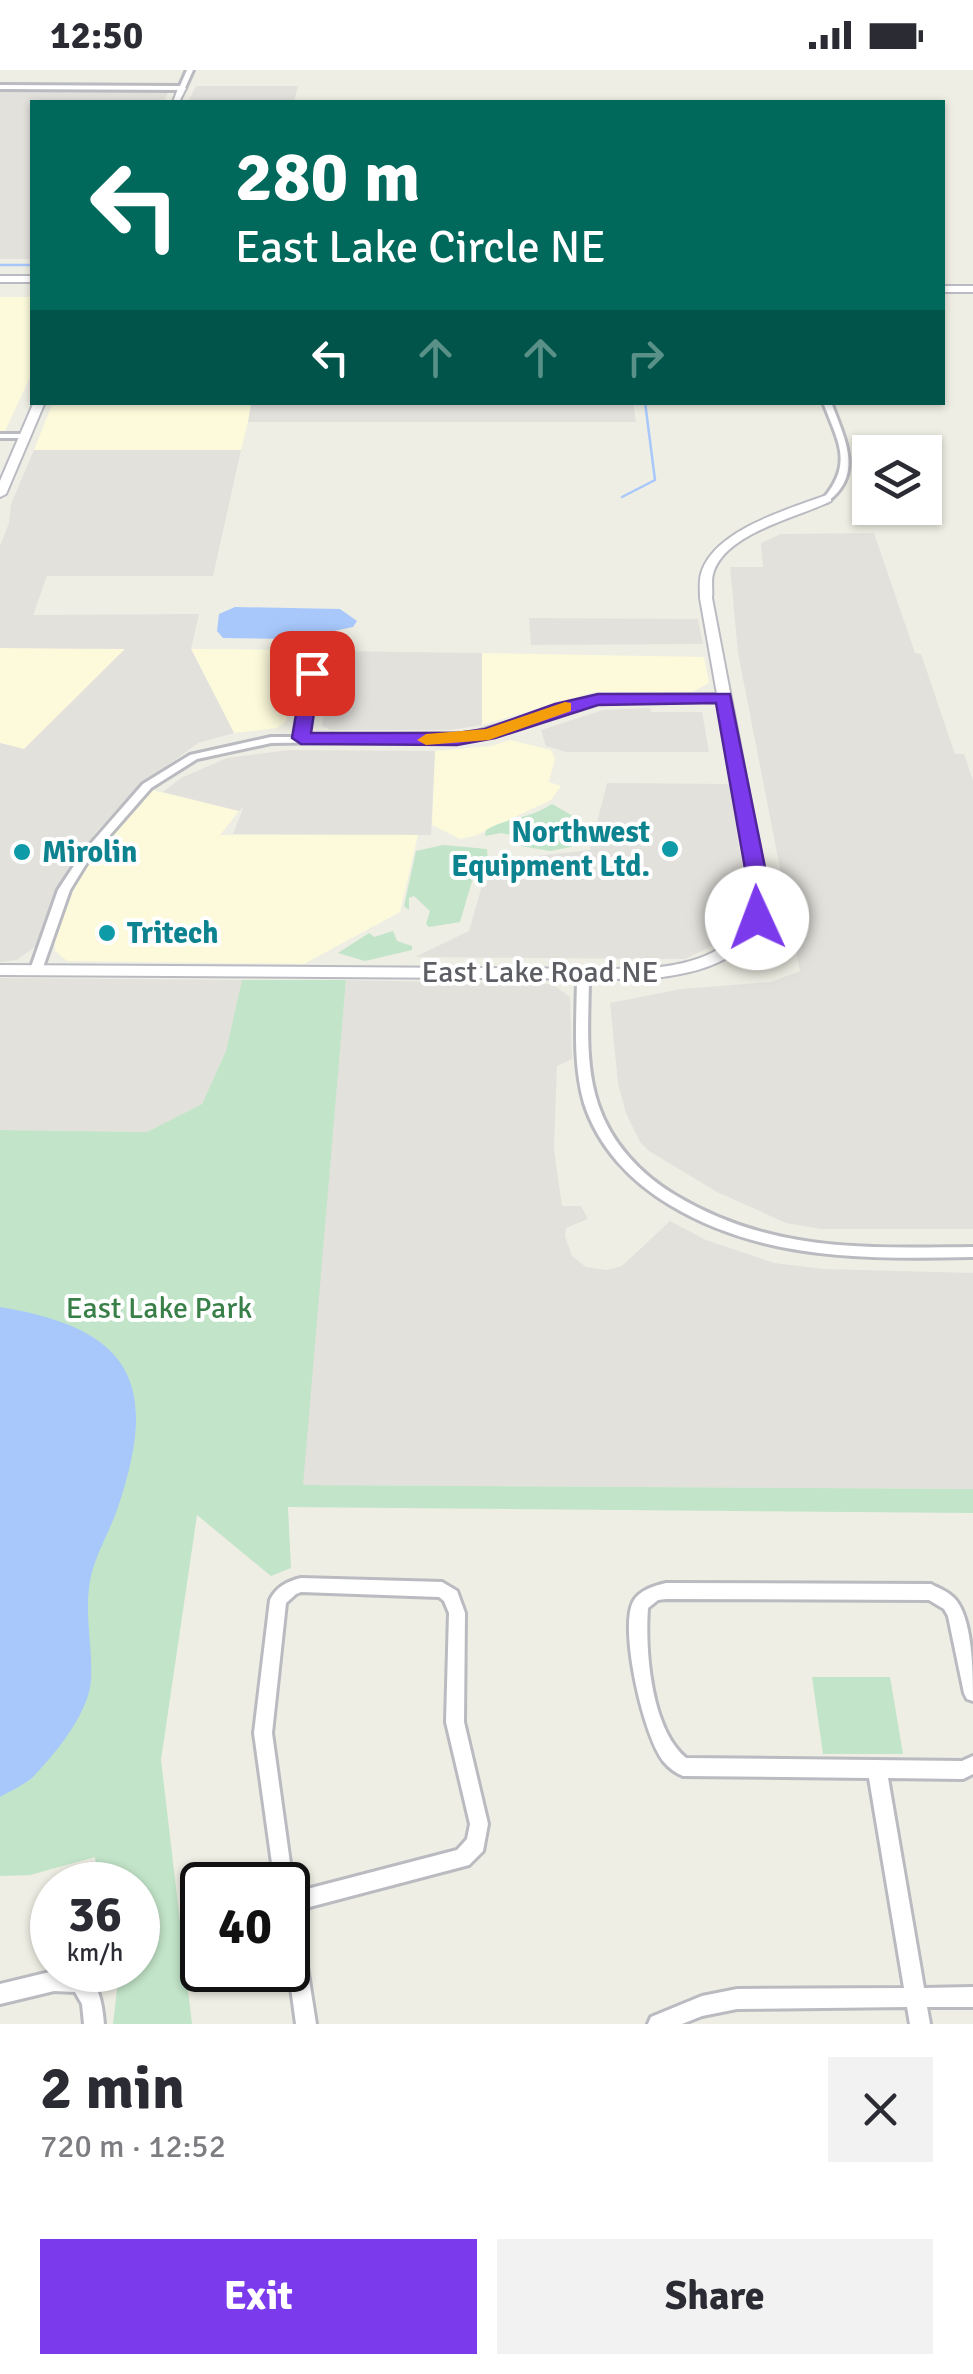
<!DOCTYPE html>
<meta charset="utf-8">
<style>
body{margin:0;font-family:Signika,sans-serif;background:#f2f2f3;color:#2b2b33;height:100vh;display:flex;flex-direction:column;font-size:38px;white-space:nowrap}
*{box-sizing:border-box;margin:0}
p{font-size:32px;color:#7c7c81}
.icon{flex:none;width:55px;height:55px;fill:none;stroke:currentColor;stroke-width:2;stroke-linecap:round;stroke-linejoin:round}
.map{position:relative;height:1954px;overflow:hidden}
.drawer{display:flex;flex-direction:column;background:#fff;flex:1}
.drawer>*{flex:none}
.guide{position:absolute;left:30px;top:30px;width:915px;height:305px;border-radius:0px;box-shadow:0 2px 8px #0004;background:#00695c;color:#fff;overflow:hidden}
.tools{position:absolute;left:852px;top:365px;display:grid;gap:20px}
.tools a{display:grid;place-items:center;width:90px;height:90px;border-radius:0px;background:#fff;box-shadow:0 2px 8px #0004;font-size:50px}
.speed{position:absolute;left:30px;top:1792px;display:flex;gap:20px;font-size:50px;font-weight:700;text-align:center}
.speed>*{display:grid;place-content:center;width:130px;height:130px;border-radius:50%;background:#fff;box-shadow:0 2px 8px #0004;line-height:1}
.speed small{font-size:25px;font-weight:400}
.speed .limit{border:5px solid #111;border-radius:15px;background:#fff;color:#111}
.pin{position:absolute;display:grid;place-items:center;width:85px;height:85px;color:#fff;margin:-42px;border-radius:20px;box-shadow:0 5px 15px #0006}
.me{position:absolute;width:110px;margin:-55px;rotate:358deg;stroke-linejoin:round;filter:drop-shadow(0 0 8px #0008)}
.turn{display:flex;align-items:center;gap:35px;height:210px;padding:0 40px;font-size:45px}
.turn .icon{width:130px;height:130px;stroke-width:2.5}
.turn b{display:block;font-size:70px;line-height:85px}
.lanes{display:flex;align-items:center;height:95px;padding:0 40px;background:#0003;justify-content:center;gap:50px;direction:ltr}
.lanes .off{opacity:.35}
.round{display:grid;place-items:center;flex:none;width:105px;height:105px;border-radius:0px;background:#f2f2f3}
.headline{display:flex;align-items:center;justify-content:space-between;height:170px;padding:0 40px}
h1{font-size:60px;font-weight:700;line-height:75px}
.action{display:flex;gap:20px;margin-top:auto;padding:20px 40px}
.action a{flex:1;height:115px;border-radius:0px;background:#7c3aed;color:#fff;font-size:40px;font-weight:700;line-height:115px;text-align:center}
.action a+a{background:#f2f2f3;color:#2b2b33}
.status{display:flex;justify-content:space-between;align-items:center;height:70px;padding:0 50px;background:#fff;direction:ltr}
.status svg{height:28px;fill:currentColor}
.map>svg:first-child{display:block}
</style>
<div class="status"><b>12:50</b><svg viewBox="0 0 49 12"><path d="M0 12V9h3v3zM5 12V6h3v6zM10 12V3h3v9zM15 12V0h3v12zM26 1h20v11H26zM47 4h2v5h-2z"/></svg></div>
<div class="map">
<svg width="973" height="1954" viewBox="0 0 973 1954">
<rect width="100%" height="100%" fill="#eeeee4"/>
<g fill="#fcfadb">
<polygon points="0,227 32,227 32,303 5,361 0,361"/>
<polygon points="52,335 252,335 241,380 34,380"/>
<polygon points="0,578 126,579 24,679 0,673"/>
<polygon points="191,579 301,580 286,651 277,658 234,663"/>
<polygon points="482,583 704,587 709,613 692,622 594,622 482,655"/>
<polygon points="510,670 551,680 555,688 549,712 561,716 551,730 475,766 460,769 432,755 435,681 491,676"/>
<polygon points="152,720 239,741 220,765 418,765 400,842 304,894 67,891 55,881 55,871 75,815 96,783"/>
</g>
<g fill="#e2e1dc">
<polygon points="196,16 298,16 294,32 188,32"/>
<polygon points="0,19 169,20 164,32 32,32 32,189 0,189"/>
<polygon points="55,333 633,332 636,352 248,352 251,335"/>
<polygon points="34,380 241,380 213,506 47,506 33,545 199,544 191,579 234,663 198,673 136,718 96,762 64,806 36,876 17,890 0,892 0,673 24,679 125,579 0,578 0,476 9,453 11,434"/>
<polygon points="874,463 915,583 921,584 955,684 964,684 973,710 973,1159 821,1159 786,1153 717,1122 649,1081 640,1072 626,1043 618,1013 610,933 681,919 771,912 800,901 738,583 730,497 763,497 761,473 781,464"/>
<polygon points="529,548 698,549 703,574 531,575"/>
<polygon points="333,581 482,583 482,655 450,660 330,660 322,656"/>
<polygon points="650,638 651,642 702,642 709,682 566,682 546,676 541,660 603,640"/>
<polygon points="289,680 435,681 431,765 233,764 244,736 239,741 163,722 181,708 227,688"/>
<polygon points="607,713 729,714 748,831 738,854 722,871 685,889 415,887 469,861 489,791 590,780"/>
<polygon points="0,908 242,910 226,981 202,1034 147,1062 0,1060"/>
<polygon points="346,910 552,914 570,927 572,989 557,996 554,1079 562,1136 581,1136 588,1149 566,1158 565,1166 572,1186 586,1197 606,1200 622,1196 670,1151 706,1170 774,1193 824,1199 973,1203 973,1419 302,1415"/>
</g>
<g fill="#c2e4c8">
<path d="M 552,734 L 585,753 L 583,759 L 574,761 L 580,769 L 571,777 L 550,781 L 521,776 L 521,767 L 501,763 L 485,766 L 486,760 C 508,747 527,750 552,734 Z"/>
<polygon points="443,775 487,779 488,790 472,811 460,852 429,857 426,854 430,841 414,826 409,828 409,840 404,836 416,781"/>
<polygon points="393,861 397,871 412,876 412,880 365,891 338,883 369,863 374,867"/>
<polygon points="242,910 346,910 303,1415 973,1419 973,1443 288,1437 291,1498 271,1506 197,1445 161,1690 192,1954 113,1954 118,1911 113,1900 138,1900 138,1815 98,1815 95,1787 30,1805 0,1806 0,1060 147,1062 202,1034 226,981"/>
<polygon points="812,1607 890,1607 903,1684 823,1684"/>
</g>
<g fill="#a8c8fb">
<polygon points="235,537 340,539 357,551 353,557 296,569 223,568 217,561 219,544"/>
<path d="M 0,1237 C 134,1259 160,1315 117,1440 C 109,1463 94,1487 90,1511 C 84,1545 93,1577 91,1610 C 89,1643 55,1684 33,1707 C 24,1715 10,1721 0,1727 Z"/>
</g>
<g fill="none" stroke-linecap="round" stroke-linejoin="round">
<g stroke="#a8c8fb" stroke-width="2.5">
<polyline points="0,195 32,195"/>
<polyline points="622,427 655,410 645,332"/>
</g>
<g stroke="#b9bbc0" stroke-width="6">
<g id="street">
<polygon points="187,0 193,0 185,18 182,20 0,19 0,15 180,16"/>
<path d="M 823,332 L 831,332 C 844,368 865,404 827,432 L 823,429 C 854,393 838,372 823,332 Z"/>
<polygon points="0,364 25,364 29,366 25,368 0,368"/>
<polygon points="314,583 319,586 306,666 470,664 599,626 724,625 729,628 724,631 600,632 471,670 271,673 197,689 151,718 89,789 70,820 42,900 40,903 32,903 30,900 58,820 81,785 143,714 190,685 271,667 296,667 309,586"/>
<path d="M 583,900 L 589,904 C 589,947 584,992 598,1034 C 611,1073 640,1104 675,1125 C 772,1183 865,1178 973,1177 L 973,1187 C 869,1189 763,1191 670,1135 C 631,1112 598,1077 584,1033 C 572,991 577,946 577,904 Z"/>
<path d="M 301,1508 L 442,1512 L 457,1521 L 465,1543 L 464,1652 L 488,1754 L 483,1781 L 469,1795 L 298,1840 L 316,1954 L 296,1954 L 288,1895 L 288,1824 L 457,1780 L 467,1769 L 470,1754 L 446,1652 L 449,1543 L 444,1531 L 439,1527 L 301,1522 L 296,1524 L 286,1533 L 272,1663 L 293,1815 L 291,1822 L 288,1823 L 288,1815 L 275,1815 L 254,1663 L 270,1530 C 276,1517 288,1511 301,1508 Z"/>
<path d="M 666,1513 L 931,1514 C 938,1518 947,1521 953,1527 C 973,1545 973,1604 973,1631 L 967,1629 L 964,1623 L 948,1546 L 944,1539 L 929,1530 L 666,1529 L 658,1530 L 648,1538 C 645,1582 651,1659 686,1688 L 962,1691 L 973,1686 L 973,1704 L 963,1709 L 888,1708 L 924,1918 L 973,1917 L 973,1937 L 927,1937 L 930,1954 L 910,1954 L 907,1937 L 737,1939 L 702,1946 L 682,1954 L 648,1954 L 651,1947 L 702,1926 L 737,1919 L 904,1918 L 869,1708 L 683,1706 C 676,1703 669,1698 664,1692 C 644,1668 619,1560 633,1532 C 639,1520 654,1516 666,1513 Z"/>
<path d="M 54,1901 C 63,1902 80,1900 88,1906 C 100,1916 103,1940 104,1954 L 84,1954 L 82,1934 L 75,1922 L 54,1921 L 0,1934 L 0,1914 Z"/>
</g>
</g>
<g stroke="#babbc2" stroke-width="4">
<g id="secondary">
<polygon points="179,16 186,18 179,32 173,32"/>
<rect x="0" y="206" width="32" height="6"/>
<rect x="942" y="216" width="31" height="6"/>
<polygon points="34,332 45,332 6,424 0,427 0,411"/>
<path d="M 827,425 L 831,427 L 831,431 C 797,448 724,463 713,504 C 711,511 713,521 712,528 L 769,827 C 755,891 701,904 643,909 L 0,905 L 0,895 L 643,899 C 695,894 740,884 753,827 L 700,528 C 700,520 699,511 701,504 C 713,460 789,439 827,425 Z"/>
</g>
</g>
<use href="#street" fill="#fff" fill-rule="evenodd"/>
<use href="#secondary" fill="#fff" fill-rule="evenodd"/>
</g>
<polygon fill="#7c3aed" stroke="#51269a" stroke-width="2.5" points="312,597 320,603 311,663 457,663 485,659 555,634 598,624 730,624 771,827 767,848 757,854 747,848 750,827 716,633 598,635 495,668 457,675 301,674 292,668 303,603"/>
<polygon fill="#f59e0b" points="565,632 571,633 571,641 489,670 426,675 417,670 426,664 486,659"/>
<g fill="#0f9aa8" stroke="#fff" stroke-width="4">
<circle cx="670" cy="779" r="10"/>
<circle cx="22" cy="782" r="10"/>
<circle cx="107" cy="863" r="10"/>
</g>
<g text-anchor="middle" stroke-width="8" stroke-linejoin="round" paint-order="stroke">
<g font-size="30" font-weight="bold" fill="#0d838f" stroke="#fff" text-anchor="start">
<text x="650" y="772" text-anchor="end">Northwest<tspan x="650" dy="34">Equipment Ltd.</tspan></text>
<text x="42" y="792">Mirolin</text>
<text x="127" y="873">Tritech</text>
</g>
<g font-size="30" fill="#5c5e64" stroke="#fff">
<text x="540" y="912">East Lake Road NE</text>
</g>
<g font-size="30" fill="#388048" stroke="#fff">
<text x="159" y="1248">East Lake Park</text>
</g>
</g>
</svg>
<div class="tools">
<a><svg class="icon" aria-label="layers" viewBox="0 0 24 24"><path d="M12 4l9 5-9 5-9-5zM3 14l9 5 9-5"/></svg></a>
</div>
<div class="speed"><div>36<small>km/h</small></div><div class="limit">40</div></div>
<div class="pin" style="left:312px;top:603px;background:#d93025"><svg class="icon" aria-label="arrive" viewBox="0 0 24 24"><path d="M6 21V4h12l-3 4 3 4H6"/></svg></div>
<svg class="me" style="left:757px;top:848px" viewBox="-20 -20 40 40"><circle r="19" fill="#fff"/><path d="M0-13L10 11 0 6-10 11z" fill="#7c3aed"/></svg>
<div class="guide">
<div class="turn"><svg class="icon" aria-label="left" viewBox="0 0 24 24"><path d="M17 20v-9H6M10 6l-5 5 5 5"/></svg><div><b>280 m</b>East Lake Circle NE</div></div>
<div class="lanes"><svg class="icon" aria-label="left" viewBox="0 0 24 24"><path d="M17 20v-9H6M10 6l-5 5 5 5"/></svg><svg class="icon off" aria-label="ahead" viewBox="0 0 24 24"><path d="M12 20V5M6 11l6-6 6 6"/></svg><svg class="icon off" aria-label="ahead" viewBox="0 0 24 24"><path d="M12 20V5M6 11l6-6 6 6"/></svg><svg class="icon off" aria-label="right" viewBox="0 0 24 24"><path d="M7 20v-9h11M14 6l5 5-5 5"/></svg></div>
</div>
</div>
<section class="drawer">
<div class="headline"><div><h1>2 min</h1><p>720 m · 12:52</p></div><a class="round"><svg class="icon" aria-label="close" viewBox="0 0 24 24"><path d="M6 6l12 12M18 6L6 18"/></svg></a></div>
<div class="action"><a>Exit</a><a>Share</a></div>
</section>
